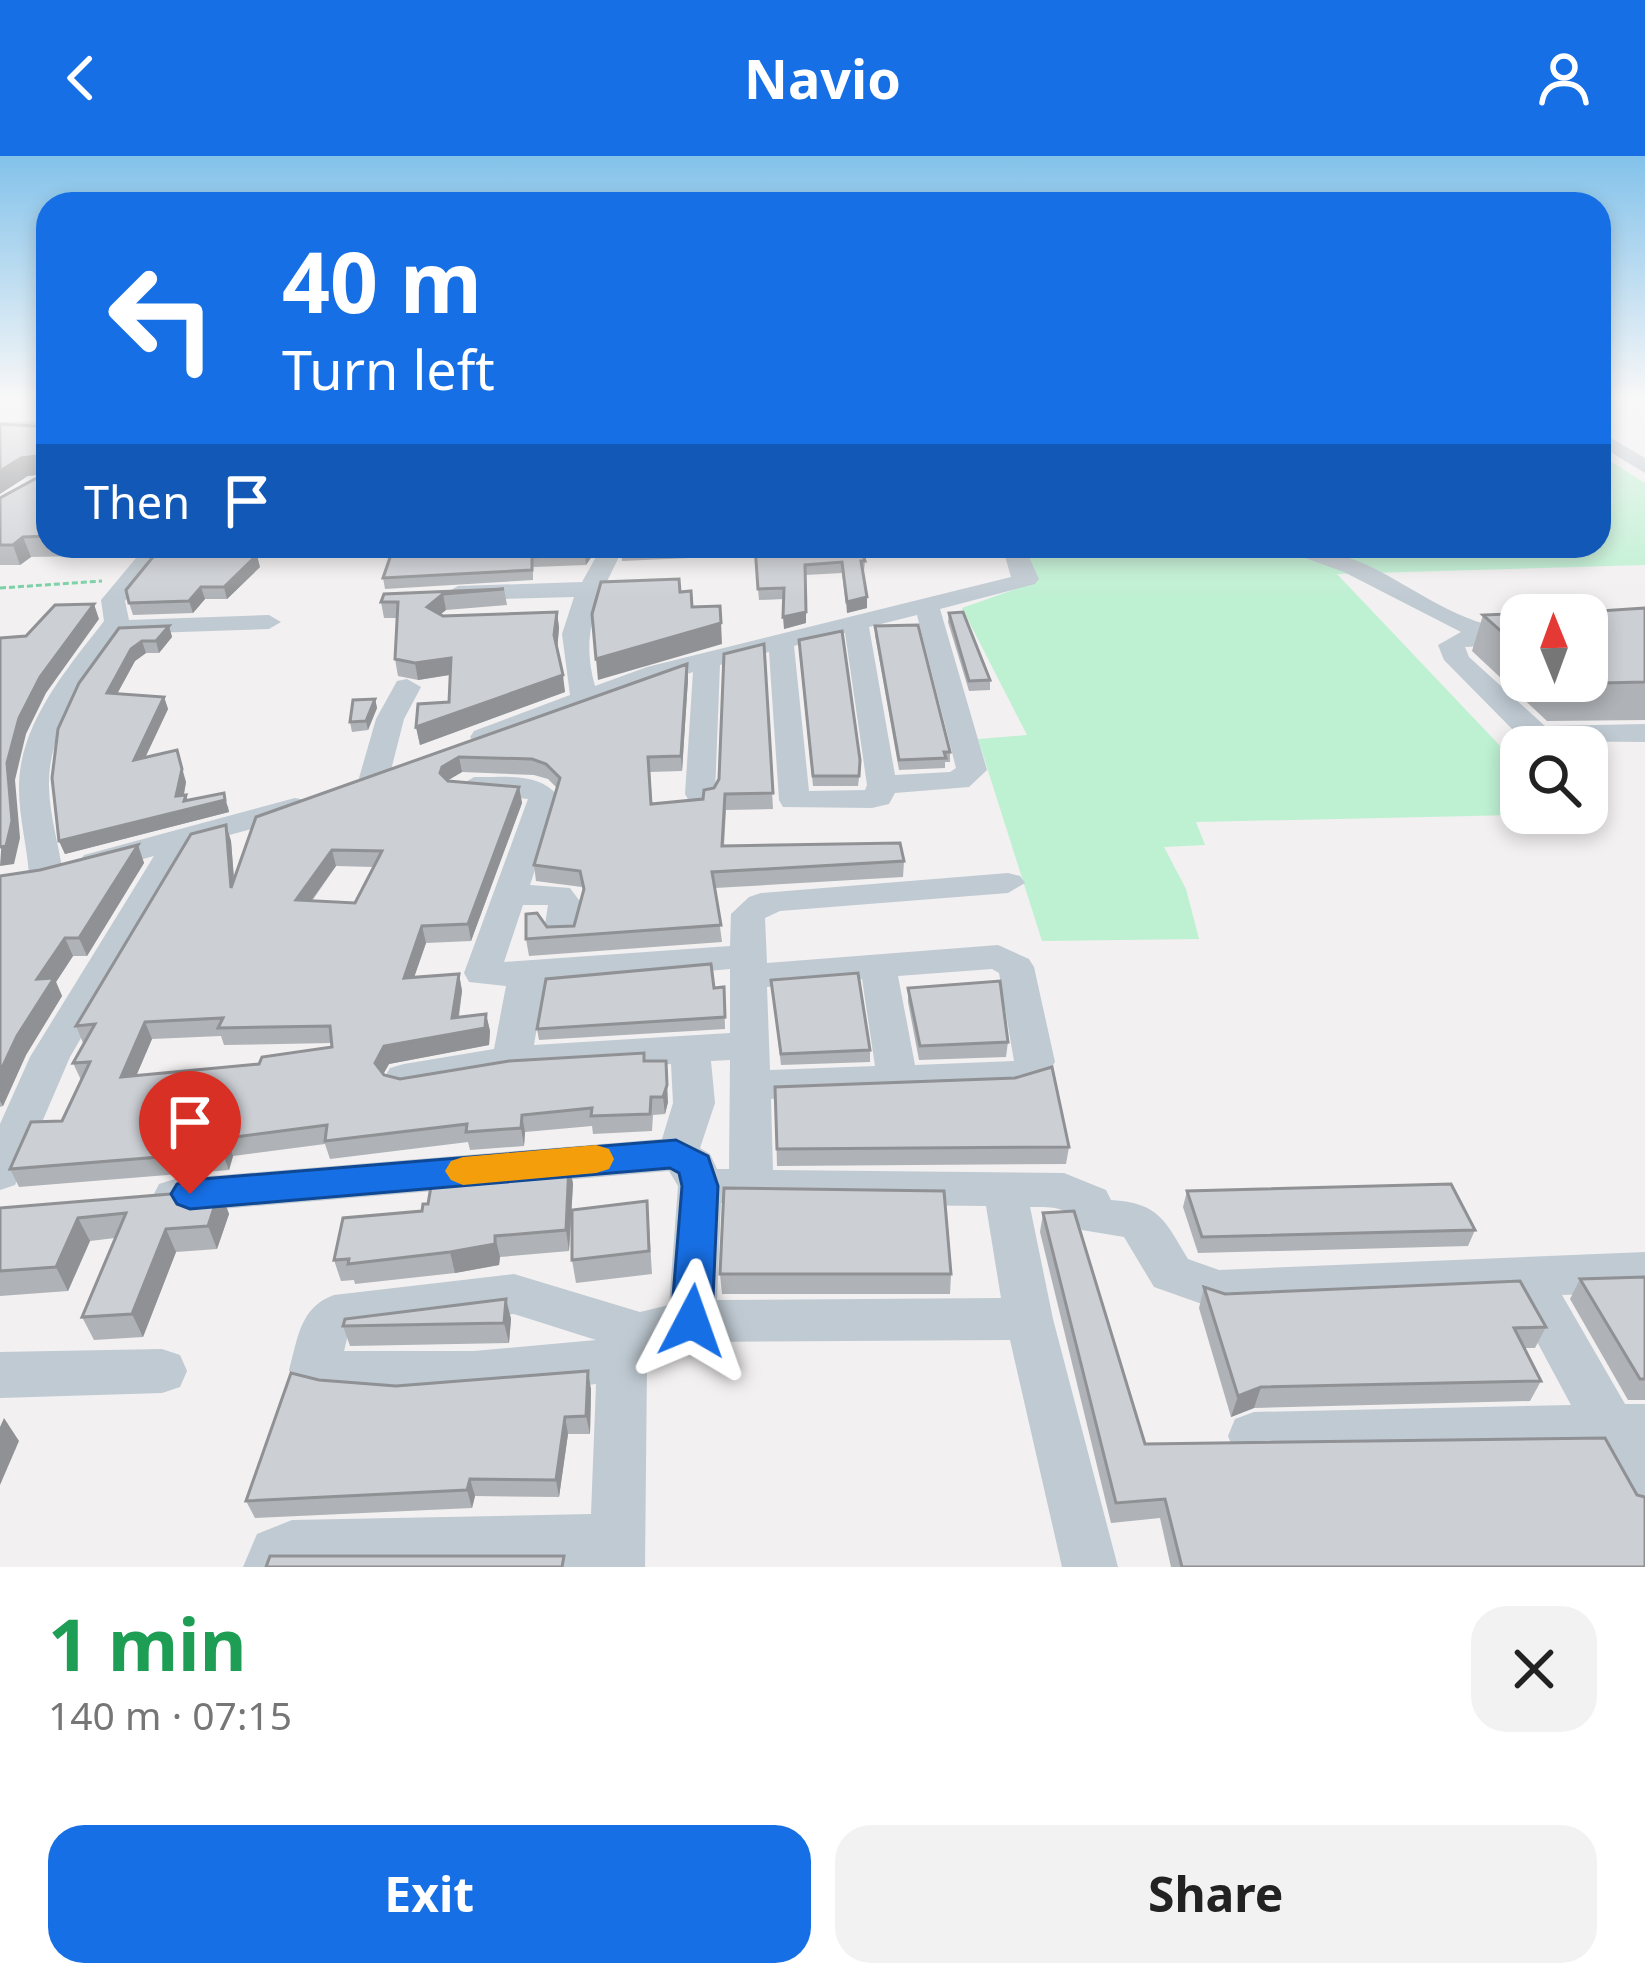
<!DOCTYPE html>
<meta charset="utf-8">
<style>
body{margin:0;font-family:"Noto Sans",sans-serif;background:#f2f2f2;color:#222;height:100vh;display:flex;flex-direction:column;font-size:45px;white-space:nowrap}
*{box-sizing:border-box;margin:0}
p{font-size:39px;color:#767676}
.icon{flex:none;width:66px;height:66px;fill:none;stroke:currentColor;stroke-width:2;stroke-linecap:round;stroke-linejoin:round}
.map{position:relative;height:1411px;overflow:hidden}
.side{display:flex;flex-direction:column;background:#fff;flex:1}
.side>*{flex:none}
.top-card{position:absolute;left:36px;top:36px;width:1575px;height:366px;border-radius:36px;box-shadow:0 6px 18px #0003;background:#176fe5;color:#fff;overflow:hidden}
.needle{width:78px;rotate:359deg}
.buttons{position:absolute;left:1500px;top:438px;display:grid;gap:24px}
.buttons a{display:grid;place-items:center;width:108px;height:108px;border-radius:24px;background:#fff;box-shadow:0 6px 18px #0003;font-size:60px}
.pin{position:absolute;display:grid;place-items:center;width:102px;height:102px;color:#fff;margin:-123px -51px;border-radius:50% 50% 50% 0;rotate:-45deg;box-shadow:0 0 12px #0007}
.pin .icon{rotate:45deg}
.me{position:absolute;width:132px;margin:-66px;rotate:4deg;stroke-linejoin:round;filter:drop-shadow(0 0 9px #0008)}
.turn{display:flex;align-items:center;gap:42px;height:252px;padding:0 48px;font-size:54px}
.turn .icon{width:156px;height:156px;stroke-width:2.5}
.turn b{display:block;font-size:84px;line-height:102px}
.then{display:flex;align-items:center;height:114px;padding:0 48px;background:#0003;gap:24px;font-size:45px}
.round{display:grid;place-items:center;flex:none;width:126px;height:126px;border-radius:36px;background:#f2f2f2}
.overview{display:flex;align-items:center;justify-content:space-between;height:204px;padding:0 48px}
h1{font-size:72px;font-weight:700;line-height:90px;color:#1e9e55}
.primary-button{display:flex;gap:24px;margin-top:auto;padding:24px 48px}
.primary-button a{flex:1;height:138px;border-radius:36px;background:#176fe5;color:#fff;font-size:48px;font-weight:700;line-height:138px;text-align:center}
.primary-button a+a{background:#f2f2f2;color:#222}
header{display:flex;justify-content:space-between;align-items:center;height:156px;padding:0 48px;background:#176fe5;color:#fff;font-size:54px;font-weight:700}
.map>svg:first-child{display:block}
</style>
<header><svg class="icon" aria-label="back" viewBox="0 0 24 24"><path d="M15 5l-7 7 7 7"/></svg>Navio<svg class="icon" aria-label="person" viewBox="0 0 24 24"><circle cx="12" cy="8" r="4"/><path d="M4 21q1-7 8-7t8 7"/></svg></header>
<div class="map">
<svg width="1645" height="1411" viewBox="0 0 1645 1411">
<rect width="100%" height="100%" fill="#f2f0f0"/>
<polygon fill="#bef0d2" points="1599,298 1645,327 1645,409 1337,418 1521,612 1521,657 1565,658 1196,666 1205,689 1164,691 1186,733 1199,783 1042,785 978,583 1027,579 962,452 1036,426 1017,390 1599,390"/>
<g fill="none" stroke-linecap="round" stroke-linejoin="round">
<polyline stroke="#75cea3" stroke-width="3" stroke-dasharray="6 3" stroke-linecap="butt" points="0,432 102,425"/>
<g fill="#c0cad2" fill-rule="evenodd">
<polygon points="48,265 48,275 0,278 0,266"/>
<polygon points="1599,275 1645,302 1645,317 1599,289"/>
<path d="M 146,390 L 169,390 L 125,445 L 129,464 L 269,459 L 281,466 L 269,473 L 121,478 C 87,522 47,574 49,632 C 50,661 59,690 63,718 L 46,728 L 34,725 L 29,718 C 27,690 19,661 19,633 C 18,569 67,513 104,465 L 101,444 Z"/>
<path d="M 602,390 L 702,390 L 691,397 L 620,399 C 597,445 580,478 595,530 L 647,511 L 1011,421 L 1002,390 L 1024,390 L 1039,423 L 1035,428 L 940,453 L 987,614 L 969,631 L 895,637 L 889,648 L 872,652 L 783,651 L 779,644 L 769,496 L 720,509 L 715,638 L 711,645 L 689,645 L 685,638 L 693,516 L 494,587 L 474,587 L 470,581 L 474,575 L 570,539 L 562,478 L 574,441 L 458,444 L 446,437 L 458,430 L 582,426 ZM 917,459 L 956,612 L 950,616 L 895,619 L 869,471 ZM 845,477 L 867,629 L 865,634 L 809,635 L 794,490 Z"/>
<path d="M 1272,390 C 1304,390 1335,395 1365,408 C 1413,430 1468,476 1521,472 L 1521,488 L 1465,491 L 1469,501 L 1545,570 L 1645,568 L 1645,586 L 1530,585 L 1517,578 L 1444,504 L 1438,489 L 1461,476 L 1344,416 Z"/>
<polygon points="407,523 421,531 404,563 389,622 374,631 363,628 359,622 376,563 397,525"/>
<path d="M 474,621 C 504,622 539,615 559,641 L 530,729 L 570,732 L 582,748 L 574,783 L 550,783 L 544,775 L 548,749 L 523,749 L 504,806 L 730,790 L 731,758 L 749,741 L 761,737 L 1008,717 L 1020,720 L 1025,727 L 1008,737 L 780,755 L 765,762 L 767,807 L 998,789 L 1029,803 L 1034,811 L 1055,906 L 1040,928 L 1013,934 L 771,943 L 773,1014 L 1064,1017 L 1106,1034 L 1111,1044 C 1160,1047 1165,1065 1188,1103 L 1219,1114 L 1645,1096 L 1645,1136 L 1562,1139 L 1625,1248 L 1645,1248 L 1645,1361 L 1626,1354 L 1596,1297 L 1254,1304 L 1235,1297 L 1228,1280 L 1235,1263 L 1254,1256 L 1571,1249 L 1513,1141 L 1219,1154 L 1154,1131 L 1124,1081 L 1082,1074 C 1070,1050 1055,1051 1030,1051 L 1053,1163 L 1118,1411 L 1062,1411 L 1010,1184 L 692,1186 L 656,1195 L 647,1208 L 645,1411 L 243,1411 L 257,1378 L 292,1364 L 591,1358 L 596,1228 C 517,1236 368,1256 296,1230 L 289,1214 C 298,1182 300,1151 334,1139 L 514,1118 L 640,1156 L 669,1149 L 678,1030 L 669,1015 L 175,1057 L 159,1052 L 153,1040 L 159,1028 L 175,1023 L 662,983 L 673,947 L 671,908 L 512,918 L 404,936 L 390,932 L 384,922 L 390,912 L 404,908 L 494,893 L 506,830 L 469,826 L 464,817 L 528,643 L 463,636 L 459,630 ZM 730,813 L 730,877 L 534,889 L 544,830 ZM 992,813 L 999,817 L 1014,905 L 915,909 L 898,820 ZM 862,823 L 875,910 L 770,914 L 767,831 ZM 730,904 L 729,1013 L 717,1013 L 710,998 L 700,992 L 715,947 L 711,905 ZM 721,1047 L 986,1050 L 1001,1142 L 717,1144 ZM 514,1158 L 596,1184 L 474,1195 L 344,1195 L 348,1179 Z"/>
<polygon points="295,642 306,644 311,651 306,658 193,689 70,901 15,1029 0,1034 0,968 30,901 154,700 96,716 84,713 79,706 84,699"/>
<polygon points="162,1193 180,1199 187,1215 180,1231 162,1237 0,1242 0,1196"/>
</g>
</g>
<g fill="#afb2b6" fill-rule="evenodd">
<polygon points="48,271 48,390 142,390 132,399 31,401 20,409 0,409 0,342 43,318 28,320"/>
<polygon points="224,390 227,400 260,411 227,443 205,443 193,457 133,459 129,447"/>
<polygon points="394,390 599,390 586,409 533,411 533,424 385,433 383,422"/>
<polygon points="692,390 860,390 865,405 864,415 862,415 867,452 847,457 842,417 805,419 806,467 784,473 784,443 759,444 755,399 622,405 621,395"/>
<polygon points="504,433 507,449 446,454 440,458 443,460 557,456 559,472 557,492 565,536 420,589 416,571 449,546 451,519 418,524 398,520 395,503 397,462 384,462 381,446 384,438"/>
<path d="M 1645,452 L 1645,564 L 1547,565 L 1472,495 L 1483,459 ZM 1521,459 L 1587,525 L 1521,525 Z"/>
<polygon points="949,457 990,524 990,534 969,535 948,466"/>
<polygon points="169,470 172,481 159,497 146,497 135,505 117,538 164,541 168,553 145,601 186,626 184,639 188,644 228,650 229,656 65,698 59,685 119,472"/>
<polygon points="875,470 950,596 950,606 945,606 945,612 899,614 875,479"/>
<path d="M 764,488 L 773,653 L 726,654 L 724,690 L 904,705 L 903,721 L 715,732 L 722,786 L 529,800 L 526,783 L 547,771 L 574,770 L 583,736 L 582,731 L 536,725 L 534,709 L 557,632 L 548,623 L 534,619 L 462,616 L 447,625 L 519,631 L 522,647 L 471,785 L 426,787 L 414,821 L 459,818 L 462,835 L 459,861 L 486,858 L 490,875 L 489,889 L 389,908 L 383,918 L 400,923 L 645,905 L 668,946 L 665,958 L 653,959 L 652,975 L 593,978 L 592,970 L 525,976 L 524,990 L 470,994 L 468,986 L 330,1003 L 325,988 L 233,1000 L 229,1014 L 19,1031 L 10,1013 L 62,965 L 81,924 L 73,907 L 83,887 L 76,870 L 226,669 L 231,685 L 234,723 L 256,661 L 687,508 L 688,523 L 682,615 L 650,616 L 652,648 L 703,643 L 714,632 L 719,623 ZM 336,710 L 374,711 L 355,747 L 312,745 ZM 221,880 L 224,889 L 332,887 L 332,891 L 259,908 L 136,920 L 152,883 Z"/>
<polygon points="799,493 860,614 858,630 813,630"/>
<polygon points="375,543 377,552 368,574 352,576 350,566"/>
<polygon points="138,689 144,707 87,800 73,800 56,826 62,840 26,899 3,950 0,951 0,720 40,714"/>
<polygon points="771,824 870,894 870,906 781,909"/>
<polygon points="724,831 725,873 539,884 537,873"/>
<polygon points="908,832 1008,886 1006,901 919,904 908,846"/>
<polygon points="775,931 1069,991 1066,1008 777,1010"/>
<polygon points="569,1007 573,1028 569,1095 500,1101 499,1109 455,1117 355,1128 354,1124 341,1125 334,1104 422,1055"/>
<polygon points="220,1034 229,1058 217,1093 176,1096 143,1181 94,1184 82,1161 115,1082 90,1085 68,1135 0,1140 0,1052"/>
<polygon points="1187,1035 1475,1074 1468,1090 1198,1097 1183,1051"/>
<polygon points="1043,1057 1145,1288 1637,1339 1645,1411 1171,1411 1160,1362 1111,1367 1040,1076"/>
<polygon points="649,1069 652,1118 576,1127 572,1104"/>
<polygon points="720,1118 951,1118 950,1138 722,1138"/>
<polygon points="1645,1121 1645,1244 1628,1244 1570,1143 1580,1123"/>
<polygon points="1204,1131 1225,1138 1546,1171 1535,1192 1524,1192 1541,1225 1530,1245 1254,1252 1231,1261 1199,1152"/>
<polygon points="506,1143 511,1163 509,1187 350,1190 343,1170"/>
<polygon points="319,1224 396,1230 591,1233 590,1278 568,1278 559,1341 475,1340 472,1352 255,1362 246,1345"/>
</g>
<g fill="#8f9194">
<polygon points="45,299 48,318 28,320 0,338 0,315 21,302"/>
<polygon points="23,381 31,401 20,409 13,389"/>
<polygon points="129,390 142,390 132,399"/>
<polygon points="591,390 599,390 586,409 585,398"/>
<polygon points="257,399 260,411 227,443 224,431"/>
<polygon points="201,431 205,443 193,457 189,445"/>
<polygon points="443,438 446,454 430,467 427,451"/>
<polygon points="867,441 867,452 847,457 847,446"/>
<polygon points="94,448 99,463 46,537 26,578 15,624 20,682 14,708 0,710 7,607 19,562 40,521"/>
<polygon points="557,456 559,472 557,496 554,479"/>
<polygon points="806,456 806,467 784,473 783,461"/>
<polygon points="721,467 722,488 598,524 596,503"/>
<polygon points="169,470 172,481 159,497 156,485"/>
<polygon points="142,485 146,497 135,505 111,549 107,537 131,493"/>
<polygon points="451,502 454,518 418,524 415,507"/>
<polygon points="687,508 688,523 682,615 681,600"/>
<polygon points="563,519 565,536 420,589 416,571"/>
<polygon points="164,541 168,553 138,617 134,604"/>
<polygon points="375,543 377,552 368,574 366,565"/>
<polygon points="177,594 186,626 181,652 176,640"/>
<polygon points="459,601 462,616 445,626 440,617 442,611"/>
<polygon points="519,631 522,647 471,785 468,768"/>
<polygon points="224,637 229,656 65,698 59,685 184,645 186,639 190,652"/>
<polygon points="226,669 231,685 236,749 231,732"/>
<polygon points="138,689 144,707 87,800 79,782"/>
<polygon points="332,694 336,710 300,760 296,744"/>
<polygon points="422,770 426,787 408,839 404,822"/>
<polygon points="65,782 73,800 56,826 62,840 26,899 3,950 0,945 0,916 37,823"/>
<polygon points="459,818 462,835 456,877 486,858 490,875 489,889 389,908 380,924 375,907 384,890 452,862"/>
<polygon points="145,866 152,883 128,939 121,921"/>
<polygon points="666,905 668,946 665,958 663,941"/>
<polygon points="522,959 525,976 524,990 521,972"/>
<polygon points="227,982 233,1000 229,1014 222,996"/>
<polygon points="569,1007 573,1028 569,1095 566,1074"/>
<polygon points="220,1034 229,1058 217,1093 208,1070"/>
<polygon points="78,1062 90,1085 68,1135 56,1111"/>
<polygon points="166,1073 176,1096 143,1181 132,1158"/>
<polygon points="495,1080 500,1101 499,1109 455,1117 450,1096"/>
<polygon points="506,1143 511,1163 509,1187 504,1167"/>
<polygon points="588,1215 591,1233 590,1278 586,1260"/>
<polygon points="1261,1231 1254,1252 1231,1261 1238,1240"/>
<polygon points="565,1261 568,1278 559,1341 556,1324"/>
<polygon points="4,1262 19,1285 0,1329 0,1271"/>
<polygon points="470,1323 475,1340 472,1352 467,1334"/>
</g>
<g fill="#cccfd4" stroke="#8f9194" stroke-width="3" fill-rule="evenodd">
<polygon points="0,268 48,271 48,380 23,381 13,389 0,389 0,342 44,318 45,299 21,302 0,315"/>
<polygon points="223,390 215,400 257,399 224,431 201,431 189,445 129,447 126,434 161,391"/>
<polygon points="394,390 591,390 585,398 532,401 532,414 383,422"/>
<polygon points="692,390 728,390 621,395 691,391"/>
<polygon points="755,390 860,390 865,405 861,405 867,441 847,446 842,406 805,409 806,456 783,461 784,432 758,433"/>
<polygon points="679,423 680,436 691,435 692,451 720,450 721,467 596,503 592,458 601,426"/>
<polygon points="504,433 443,438 427,451 443,460 557,456 554,479 563,519 416,571 418,548 449,546 451,502 415,507 395,503 398,446 381,446 384,438"/>
<polygon points="94,448 40,521 19,562 7,607 12,665 6,690 0,691 0,482 26,480 55,449"/>
<polygon points="1596,450 1600,455 1645,452 1645,526 1560,528 1557,525 1587,525 1587,459 1521,459 1521,493 1483,459 1533,457 1538,452"/>
<polygon points="963,456 990,524 969,525 949,457"/>
<polygon points="918,469 950,596 944,596 946,602 899,604 875,470"/>
<polygon points="169,470 156,485 142,485 131,493 107,537 164,541 134,604 177,594 182,613 176,640 186,639 184,645 224,637 225,644 59,685 52,622 58,573 79,527 119,472"/>
<polygon points="842,475 860,604 859,620 813,620 799,484"/>
<path d="M 764,488 L 773,637 L 725,638 L 722,690 L 900,687 L 904,705 L 712,716 L 721,769 L 526,783 L 526,758 L 537,757 L 547,771 L 574,770 L 584,733 L 580,715 L 534,709 L 560,622 L 546,608 L 532,603 L 459,601 L 442,611 L 440,617 L 448,625 L 519,631 L 468,768 L 422,770 L 404,822 L 459,818 L 452,862 L 486,858 L 485,872 L 384,890 L 375,907 L 384,919 L 400,923 L 509,905 L 644,897 L 644,905 L 666,905 L 667,929 L 663,941 L 651,941 L 650,958 L 591,960 L 592,952 L 522,959 L 521,972 L 466,976 L 467,968 L 325,985 L 327,969 L 227,982 L 222,996 L 10,1013 L 31,966 L 62,965 L 90,906 L 73,907 L 95,868 L 76,870 L 191,678 L 226,669 L 231,732 L 256,661 L 687,508 L 681,600 L 648,601 L 651,648 L 703,643 L 704,634 L 714,632 L 719,623 L 724,498 ZM 332,694 L 382,695 L 355,747 L 296,744 ZM 223,862 L 218,872 L 330,870 L 332,891 L 262,901 L 259,908 L 121,921 L 145,866 Z"/>
<polygon points="375,543 366,565 350,566 353,544"/>
<polygon points="138,689 79,782 65,782 37,823 54,822 17,880 0,916 0,720 40,714"/>
<polygon points="711,808 714,832 724,831 725,861 537,873 546,823"/>
<polygon points="858,817 870,894 781,898 771,824"/>
<polygon points="1000,825 1008,886 920,890 908,832"/>
<polygon points="1052,911 1069,991 777,993 775,931 1015,922"/>
<polygon points="569,1007 566,1074 495,1080 495,1088 450,1096 348,1108 349,1103 334,1104 343,1062 422,1055 423,1048 428,1048 433,1019"/>
<polygon points="1451,1028 1475,1074 1202,1081 1187,1035"/>
<polygon points="724,1032 944,1035 951,1118 720,1118"/>
<polygon points="220,1034 208,1070 166,1073 132,1158 82,1161 126,1057 78,1062 56,1111 0,1115 0,1052"/>
<polygon points="647,1045 649,1095 572,1104 572,1054"/>
<polygon points="1074,1055 1145,1288 1605,1282 1637,1339 1645,1341 1645,1411 1182,1411 1165,1343 1116,1347 1043,1057"/>
<polygon points="1645,1121 1645,1223 1640,1223 1580,1123"/>
<polygon points="1520,1125 1546,1171 1514,1172 1541,1225 1261,1231 1238,1240 1204,1131 1225,1138"/>
<polygon points="506,1143 504,1167 343,1170 345,1163"/>
<polygon points="588,1215 586,1260 565,1261 556,1324 470,1323 467,1334 246,1345 291,1217 319,1224 396,1230"/>
<polygon points="270,1400 564,1400 562,1411 266,1411"/>
</g>
<linearGradient id="sky" x2="0" y2="1"><stop stop-color="#83c2ea"/><stop offset="0.55" stop-color="#f9f8f8"/><stop offset="1" stop-color="#f9f8f8" stop-opacity="0"/></linearGradient>
<rect width="1645" height="442" fill="url(#sky)"/>
<polygon fill="#176fe5" stroke="#0f4895" stroke-width="3" points="676,984 708,1000 718,1030 712,1165 706,1177 692,1183 677,1177 671,1165 682,1030 679,1017 670,1012 190,1053 177,1048 171,1038 177,1028 190,1024"/>
<polygon fill="#f59e0b" points="596,989 609,993 614,1003 609,1013 596,1017 463,1029 451,1024 445,1015 451,1005 463,1001"/>
</svg>
<div class="buttons">
<a><svg class="needle" viewBox="-14 -14 28 28"><path d="M0-13l5 13h-10z" fill="#e53935"/><path d="M0 13l5-13h-10z" fill="#767676"/></svg></a>
<a><svg class="icon" aria-label="search" viewBox="0 0 24 24"><circle cx="10" cy="10" r="6"/><path d="M15 15l6 6"/></svg></a>
</div>
<div class="pin" style="left:190px;top:1038px;background:#d93025"><svg class="icon" aria-label="arrive" viewBox="0 0 24 24"><path d="M6 21V4h12l-3 4 3 4H6"/></svg></div>
<svg class="me" style="left:692px;top:1165px" viewBox="-20 -20 40 40"><path d="M0-17L14 15 0 8-14 15z" fill="#176fe5" stroke="#fff" stroke-width="4"/></svg>
<div class="top-card">
<div class="turn"><svg class="icon" aria-label="left" viewBox="0 0 24 24"><path d="M17 20v-9H6M10 6l-5 5 5 5"/></svg><div><b>40 m</b>Turn left</div></div>
<div class="then">Then<svg class="icon" aria-label="arrive" viewBox="0 0 24 24"><path d="M6 21V4h12l-3 4 3 4H6"/></svg></div>
</div>
</div>
<section class="side">
<div class="overview"><div><h1>1 min</h1><p>140 m · 07:15</p></div><a class="round"><svg class="icon" aria-label="close" viewBox="0 0 24 24"><path d="M6 6l12 12M18 6L6 18"/></svg></a></div>
<div class="primary-button"><a>Exit</a><a>Share</a></div>
</section>
